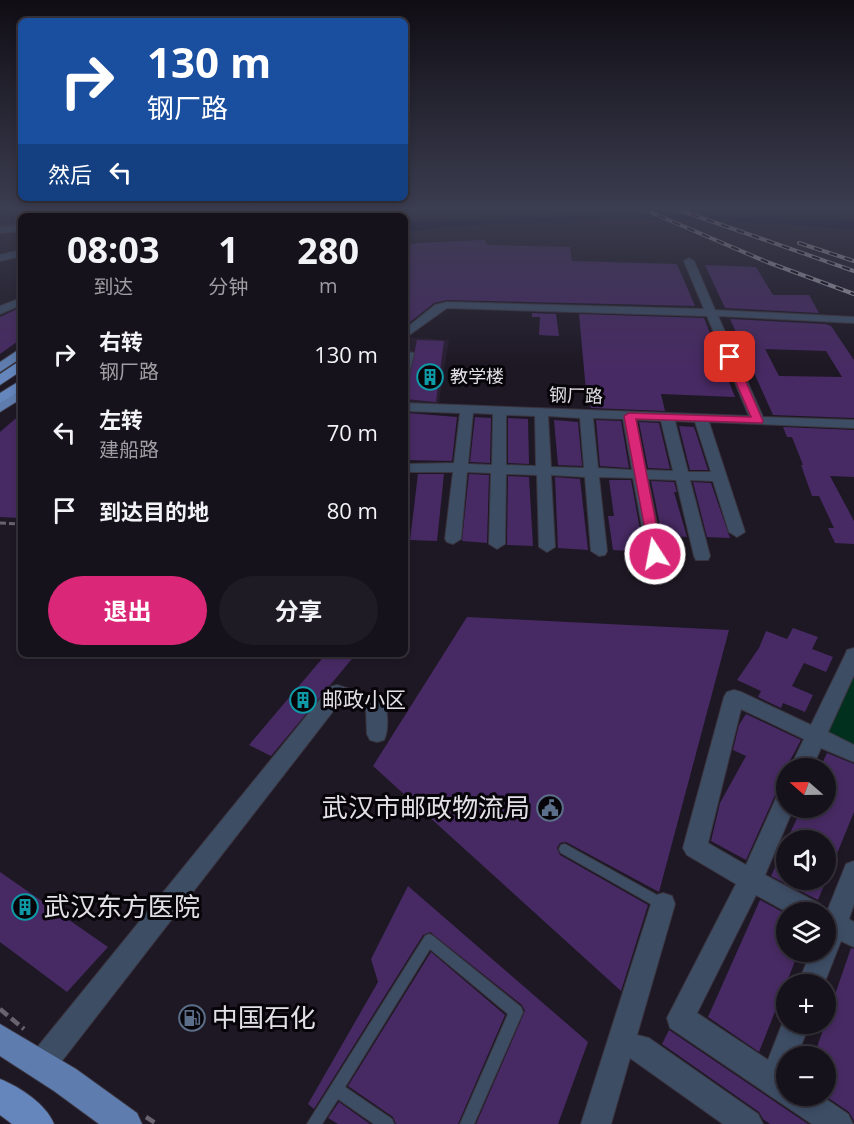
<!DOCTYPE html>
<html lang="zh">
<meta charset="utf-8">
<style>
body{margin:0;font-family:"Open Sans","Noto Sans SC",sans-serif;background:#1f1b24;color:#f1f3f6;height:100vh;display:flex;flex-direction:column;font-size:22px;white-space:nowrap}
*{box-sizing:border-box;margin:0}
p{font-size:20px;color:#9e9ea3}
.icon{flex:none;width:33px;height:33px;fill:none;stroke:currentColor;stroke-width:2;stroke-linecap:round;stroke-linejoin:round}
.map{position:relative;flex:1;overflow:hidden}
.sheet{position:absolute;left:18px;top:213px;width:390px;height:444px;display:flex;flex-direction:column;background:#16121b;border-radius:9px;box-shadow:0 3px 9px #0003,0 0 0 2px #35323a}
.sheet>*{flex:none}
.banner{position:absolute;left:18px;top:18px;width:390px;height:183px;border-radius:9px;box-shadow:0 3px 9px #0003,0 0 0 2px #35323a;background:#1a4fa0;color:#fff;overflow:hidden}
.needle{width:39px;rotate:290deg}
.controls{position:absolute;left:776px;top:758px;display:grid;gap:12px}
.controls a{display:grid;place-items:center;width:60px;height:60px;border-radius:50%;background:#16121b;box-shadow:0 3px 9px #0003,0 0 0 2px #35323a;font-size:30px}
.pin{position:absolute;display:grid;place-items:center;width:51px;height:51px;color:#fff;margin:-26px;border-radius:12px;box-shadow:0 3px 9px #0006}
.me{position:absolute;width:66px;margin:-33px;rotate:349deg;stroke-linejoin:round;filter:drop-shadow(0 0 4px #0008)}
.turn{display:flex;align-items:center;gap:21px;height:126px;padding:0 30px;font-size:27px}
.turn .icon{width:78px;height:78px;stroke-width:2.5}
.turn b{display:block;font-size:42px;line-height:51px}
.then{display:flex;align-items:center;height:57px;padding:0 30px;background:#0003;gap:12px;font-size:22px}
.eta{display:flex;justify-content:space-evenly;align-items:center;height:102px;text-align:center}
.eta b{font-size:36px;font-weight:700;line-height:42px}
.primary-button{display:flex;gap:12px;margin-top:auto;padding:12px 30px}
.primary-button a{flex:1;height:69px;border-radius:36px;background:#db2777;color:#fff;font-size:24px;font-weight:700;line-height:69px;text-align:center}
.primary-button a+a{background:#1f1b24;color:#f1f3f6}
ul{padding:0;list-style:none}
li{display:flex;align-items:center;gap:18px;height:78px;padding:0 30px}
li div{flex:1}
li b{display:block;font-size:22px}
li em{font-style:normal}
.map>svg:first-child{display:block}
</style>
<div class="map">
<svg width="854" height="1124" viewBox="0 0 854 1124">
<rect width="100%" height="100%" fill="#1e1824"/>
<polygon fill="#281f31" points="405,337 449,340 438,408 405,407"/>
<polygon fill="#01311e" points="854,655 854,754 815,736"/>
<path fill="#00002c" d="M 600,213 L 828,217 L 854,220 L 854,230 C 724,216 590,219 460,226 C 441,226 423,231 405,231 L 405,221 Z"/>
<g fill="#472a63" fill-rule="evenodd">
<polygon points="485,240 487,245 570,247 572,261 677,264 695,306 447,300 434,303 405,326 405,246 418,243"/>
<polygon points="705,265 756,267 773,295 809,295 819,313 725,308"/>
<polygon points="21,307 21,339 0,354 0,317"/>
<polygon points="532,313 556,314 559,336 539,335 540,317 532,317"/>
<polygon points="579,314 704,318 735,397 661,394 665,411 591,408 588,391 586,391"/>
<path d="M 730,319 L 825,324 L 831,326 L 854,360 L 854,418 L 773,415 ZM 765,349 L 826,351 L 842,377 L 779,376 Z"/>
<polygon points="417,340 444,341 436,402 405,399"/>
<polygon points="408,413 457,417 452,461 405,460 405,429"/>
<polygon points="21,414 21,518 0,517 0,432"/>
<polygon points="475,417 491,418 490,463 470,462"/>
<polygon points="508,418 528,419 529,464 508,463"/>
<polygon points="554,420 578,422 582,466 558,465"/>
<polygon points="596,420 621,421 629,468 600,466"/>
<polygon points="639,422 659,423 670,469 648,468"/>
<polygon points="679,426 694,427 708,470 690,470"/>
<polygon points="783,427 854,430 854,477 830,476 854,521 854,544 835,543 828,528 834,528 819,496 812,496 801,465 803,465 792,437 787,437"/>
<polygon points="418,474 444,474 437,541 410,540"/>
<polygon points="469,474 489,475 487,543 462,541"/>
<polygon points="508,476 529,477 533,546 507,545"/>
<polygon points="555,477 580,479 588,550 558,548"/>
<polygon points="609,480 631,480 644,552 613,550 608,516 614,516"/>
<polygon points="651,481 674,482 677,492 674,492 687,537 662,535"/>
<polygon points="693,482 711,483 730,538 707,537"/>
<polygon points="467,617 729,630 659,892 566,842 560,843 557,848 560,855 648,905 621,991 373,766"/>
<polygon points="793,628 818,637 812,649 833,657 826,672 804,663 792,686 813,695 805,712 783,703 781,708 758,697 761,691 737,680 759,648 766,631 787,639"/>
<polygon points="326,654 356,654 271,756 249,745"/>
<polygon points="746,714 801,740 786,768 786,778 780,791 776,793 746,860 711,841 720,803 746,756 733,750 739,725"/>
<polygon points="827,753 854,764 854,812 818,900 771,876 786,843 786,879 825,879 825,840 787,840 802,807 825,807 825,768 820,768"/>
<polygon points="0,872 108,947 67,992 0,942"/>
<polygon points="408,886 588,1042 558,1124 476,1124 525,1011 522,1005 430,932 423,935 314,1109 308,1104 378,982 371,959"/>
<polygon points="760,900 786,914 786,951 799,951 759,1052 708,1017"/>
<polygon points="851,948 854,949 854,1121 849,1112 824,1095 825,1056 814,1056"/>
<polygon points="431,952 505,1015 458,1124 396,1124 393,1117 348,1086"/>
<polygon points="669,1030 808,1124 770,1124 763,1119 759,1112 662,1044"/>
<polygon points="339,1102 370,1124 338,1124 328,1118"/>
</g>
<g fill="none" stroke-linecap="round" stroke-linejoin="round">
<g stroke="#3a343f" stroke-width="2">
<g id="service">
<polygon points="409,352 414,353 408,379 405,381 405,366"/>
<polygon points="565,844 666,900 668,904 666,908 662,910 658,908 561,853 559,849 561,845"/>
<polygon points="429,934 433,936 521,1007 523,1012 474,1124 460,1124 508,1014 430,949 345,1087 392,1119 394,1124 374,1124 338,1099 322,1124 307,1124 425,936"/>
</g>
</g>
<g stroke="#3a343f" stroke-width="2">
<g id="minor">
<polygon points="20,209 28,209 26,216 21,216 21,231 0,233 0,227 14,226"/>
<polygon points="137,209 145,211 126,216 106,216"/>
<path d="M 689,258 L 694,261 L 715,310 L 854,317 L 854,323 L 718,316 L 763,417 L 854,420 L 854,428 L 709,422 L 745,532 L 737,537 L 729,532 L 713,481 L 690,480 L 710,556 L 708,560 L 696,560 L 694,556 L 676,480 L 648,479 L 663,554 L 661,558 L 649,558 L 647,554 L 633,478 L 599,477 L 607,551 L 605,555 L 599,556 L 591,551 L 585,477 L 551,475 L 555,547 L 547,552 L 539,547 L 537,475 L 506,474 L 505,544 L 497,549 L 489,544 L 491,473 L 467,472 L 461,539 L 453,544 L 447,542 L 445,539 L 453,472 L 405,472 L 405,464 L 454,463 L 460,413 L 405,411 L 405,403 L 749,416 L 707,316 L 447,308 L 405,338 L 405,329 L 435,305 L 447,302 L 704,309 L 684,261 ZM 473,413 L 493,414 L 492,465 L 468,464 ZM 506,415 L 535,416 L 536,466 L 506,465 ZM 548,416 L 580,418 L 584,468 L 551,467 ZM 593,418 L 623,419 L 632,470 L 598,468 ZM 636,420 L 661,421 L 673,471 L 646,470 ZM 675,421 L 695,422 L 711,472 L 688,472 Z"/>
<polygon points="854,648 854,675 828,732 854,745 854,762 821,748 812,768 790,768 804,739 741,709 708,843 746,865 778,794 786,792 786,807 794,807 765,875 820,904 822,910 828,909 846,864 854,861 854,904 849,919 854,922 854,947 841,941 824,984 798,984 811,951 825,951 825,912 787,912 756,895 697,1013 768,1060 786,1014 786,1023 810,1023 797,1056 786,1056 786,1095 820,1095 848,1114 853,1124 812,1124 670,1028 667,1018 736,884 687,855 683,848 724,697 727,692 734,690 741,692 811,725 845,655 847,650"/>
<path d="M 337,685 L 383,700 C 388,709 389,730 384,740 L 377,742 L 370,740 L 367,734 L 366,709 L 341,701 L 51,1075 L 41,1079 L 31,1075 L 27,1065 L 31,1055 L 330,687 Z"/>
<polygon points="663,893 672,896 675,904 637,1035 649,1038 758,1114 763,1124 723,1124 630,1058 611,1124 581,1124 651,904 654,896"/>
</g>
</g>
<g stroke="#3a343f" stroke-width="2">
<g id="tertiary">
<polygon points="21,250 21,256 0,261 0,255"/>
<polygon points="21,298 21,305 0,314 0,306"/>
</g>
</g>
<g stroke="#3a343f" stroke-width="2">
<g id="primary">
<polygon points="137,209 147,209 143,216 133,216"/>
<polygon points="172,209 182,209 179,216 169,216"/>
<polygon points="21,348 21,358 0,372 0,362"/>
<polygon points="21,388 21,399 0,412 0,401"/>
<polygon points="0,1024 76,1069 137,1113 142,1124 99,1124 54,1091 0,1056"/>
</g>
</g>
<g stroke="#3a343f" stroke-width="2">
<g id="trunk">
<polygon points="148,209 158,209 154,216 144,216"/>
<polygon points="21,360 21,371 0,385 0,374"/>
<polygon points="21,380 21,390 0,403 0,393"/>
<path d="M 0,1079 C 20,1087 46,1104 54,1124 L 12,1124 L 0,1115 Z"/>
</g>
</g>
<polyline stroke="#68636e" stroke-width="3" stroke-dasharray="6 3" stroke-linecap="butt" points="0,523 21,524"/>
<g stroke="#68636e" stroke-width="4.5" stroke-dasharray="10 4.5" stroke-linecap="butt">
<polyline points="0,1009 24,1029"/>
<polyline points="146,1117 157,1124"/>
</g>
<use href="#service" fill="#3d4d64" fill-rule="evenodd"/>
<use href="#minor" fill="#3d4d64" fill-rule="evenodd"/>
<use href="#tertiary" fill="#3d4d64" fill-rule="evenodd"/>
<use href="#primary" fill="#5e7dae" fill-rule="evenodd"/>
<use href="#trunk" fill="#6486bd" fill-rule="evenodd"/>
<g stroke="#aba6af" stroke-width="4">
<g id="rail">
<polyline points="643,209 767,262 854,294"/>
<polyline points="676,209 854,271"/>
<polyline points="799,243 854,261"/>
</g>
</g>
<use href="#rail" stroke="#07050a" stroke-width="2" stroke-dasharray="8" stroke-linecap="butt"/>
</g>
<linearGradient id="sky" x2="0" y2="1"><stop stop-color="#100d14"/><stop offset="0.57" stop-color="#3b3d50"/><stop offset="1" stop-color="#3b3d50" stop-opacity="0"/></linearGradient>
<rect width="854" height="366" fill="url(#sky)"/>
<polygon fill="#db2777" stroke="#8e194d" stroke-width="1.5" points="730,354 735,357 763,421 762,423 636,419 662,554 655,559 650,557 624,416 629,413 751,417 725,357"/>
<defs>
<g id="building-ring" transform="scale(1.35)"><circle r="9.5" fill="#07050a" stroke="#0f9aa8" stroke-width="1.5"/><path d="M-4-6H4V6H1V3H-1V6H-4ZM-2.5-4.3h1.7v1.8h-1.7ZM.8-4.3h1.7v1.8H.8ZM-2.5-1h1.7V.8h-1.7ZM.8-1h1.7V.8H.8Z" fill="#0f9aa8"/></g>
<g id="civic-ring" transform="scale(1.35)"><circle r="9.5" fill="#07050a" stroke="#5c6f8a" stroke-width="1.5"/><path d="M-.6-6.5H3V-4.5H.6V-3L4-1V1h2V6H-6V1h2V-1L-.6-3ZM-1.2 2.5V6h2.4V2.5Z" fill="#5c6f8a"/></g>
<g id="fuel-ring" transform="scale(1.35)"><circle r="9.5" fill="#07050a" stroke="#5c6f8a" stroke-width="1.5"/><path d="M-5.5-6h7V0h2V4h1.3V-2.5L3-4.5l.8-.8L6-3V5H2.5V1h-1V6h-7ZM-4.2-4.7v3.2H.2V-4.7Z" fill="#5c6f8a"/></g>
</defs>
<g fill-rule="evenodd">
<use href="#building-ring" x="430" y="377"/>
<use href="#building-ring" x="303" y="700"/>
<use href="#civic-ring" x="550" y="808"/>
<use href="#building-ring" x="25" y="907"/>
<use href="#fuel-ring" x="192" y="1018"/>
</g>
<g text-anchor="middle" stroke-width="6" stroke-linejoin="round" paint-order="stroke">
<g font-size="18" fill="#e3dfe7" stroke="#07050a" text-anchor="start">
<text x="450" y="383">教学楼</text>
</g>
<g font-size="18" fill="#e3dfe7" stroke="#07050a">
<text transform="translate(576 396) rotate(2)" y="6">钢厂路</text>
</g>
<g font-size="21" fill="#e3dfe7" stroke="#07050a" text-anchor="start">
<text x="322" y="707">邮政小区</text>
</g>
<g font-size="26" fill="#e3dfe7" stroke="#07050a" text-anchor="start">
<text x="530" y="817" text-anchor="end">武汉市邮政物流局</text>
<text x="44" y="916">武汉东方医院</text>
<text x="212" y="1027">中国石化</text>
</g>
</g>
</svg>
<div class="controls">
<a><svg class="needle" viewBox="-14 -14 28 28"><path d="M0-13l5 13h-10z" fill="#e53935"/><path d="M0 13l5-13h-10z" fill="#9e9ea3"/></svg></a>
<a><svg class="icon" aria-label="sound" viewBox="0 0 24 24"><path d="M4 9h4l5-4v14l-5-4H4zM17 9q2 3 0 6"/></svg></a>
<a><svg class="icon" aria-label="layers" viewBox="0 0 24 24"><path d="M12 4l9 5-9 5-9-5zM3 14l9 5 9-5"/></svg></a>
<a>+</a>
<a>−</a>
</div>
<div class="pin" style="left:730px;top:357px;background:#d93025"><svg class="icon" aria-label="arrive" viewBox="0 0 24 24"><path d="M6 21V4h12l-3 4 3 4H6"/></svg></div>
<svg class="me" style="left:655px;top:554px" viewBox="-20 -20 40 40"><circle r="17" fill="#db2777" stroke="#fff" stroke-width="3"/><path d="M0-11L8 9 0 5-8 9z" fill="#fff"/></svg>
<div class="banner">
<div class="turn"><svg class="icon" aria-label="right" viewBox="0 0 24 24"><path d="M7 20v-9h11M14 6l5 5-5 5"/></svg><div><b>130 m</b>钢厂路</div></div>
<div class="then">然后<svg class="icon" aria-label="left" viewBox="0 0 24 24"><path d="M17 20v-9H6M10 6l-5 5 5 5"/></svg></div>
</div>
<section class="sheet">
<div class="eta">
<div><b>08:03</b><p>到达</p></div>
<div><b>1</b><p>分钟</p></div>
<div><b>280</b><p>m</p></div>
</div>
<ul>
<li><svg class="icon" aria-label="right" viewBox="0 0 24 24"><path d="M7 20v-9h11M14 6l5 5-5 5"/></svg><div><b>右转</b><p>钢厂路</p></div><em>130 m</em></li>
<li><svg class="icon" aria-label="left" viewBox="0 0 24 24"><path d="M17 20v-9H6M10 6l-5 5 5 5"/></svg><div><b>左转</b><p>建船路</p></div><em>70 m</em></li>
<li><svg class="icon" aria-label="arrive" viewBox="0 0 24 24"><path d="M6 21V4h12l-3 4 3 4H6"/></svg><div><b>到达目的地</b></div><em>80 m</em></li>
</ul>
<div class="primary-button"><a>退出</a><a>分享</a></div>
</section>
</div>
